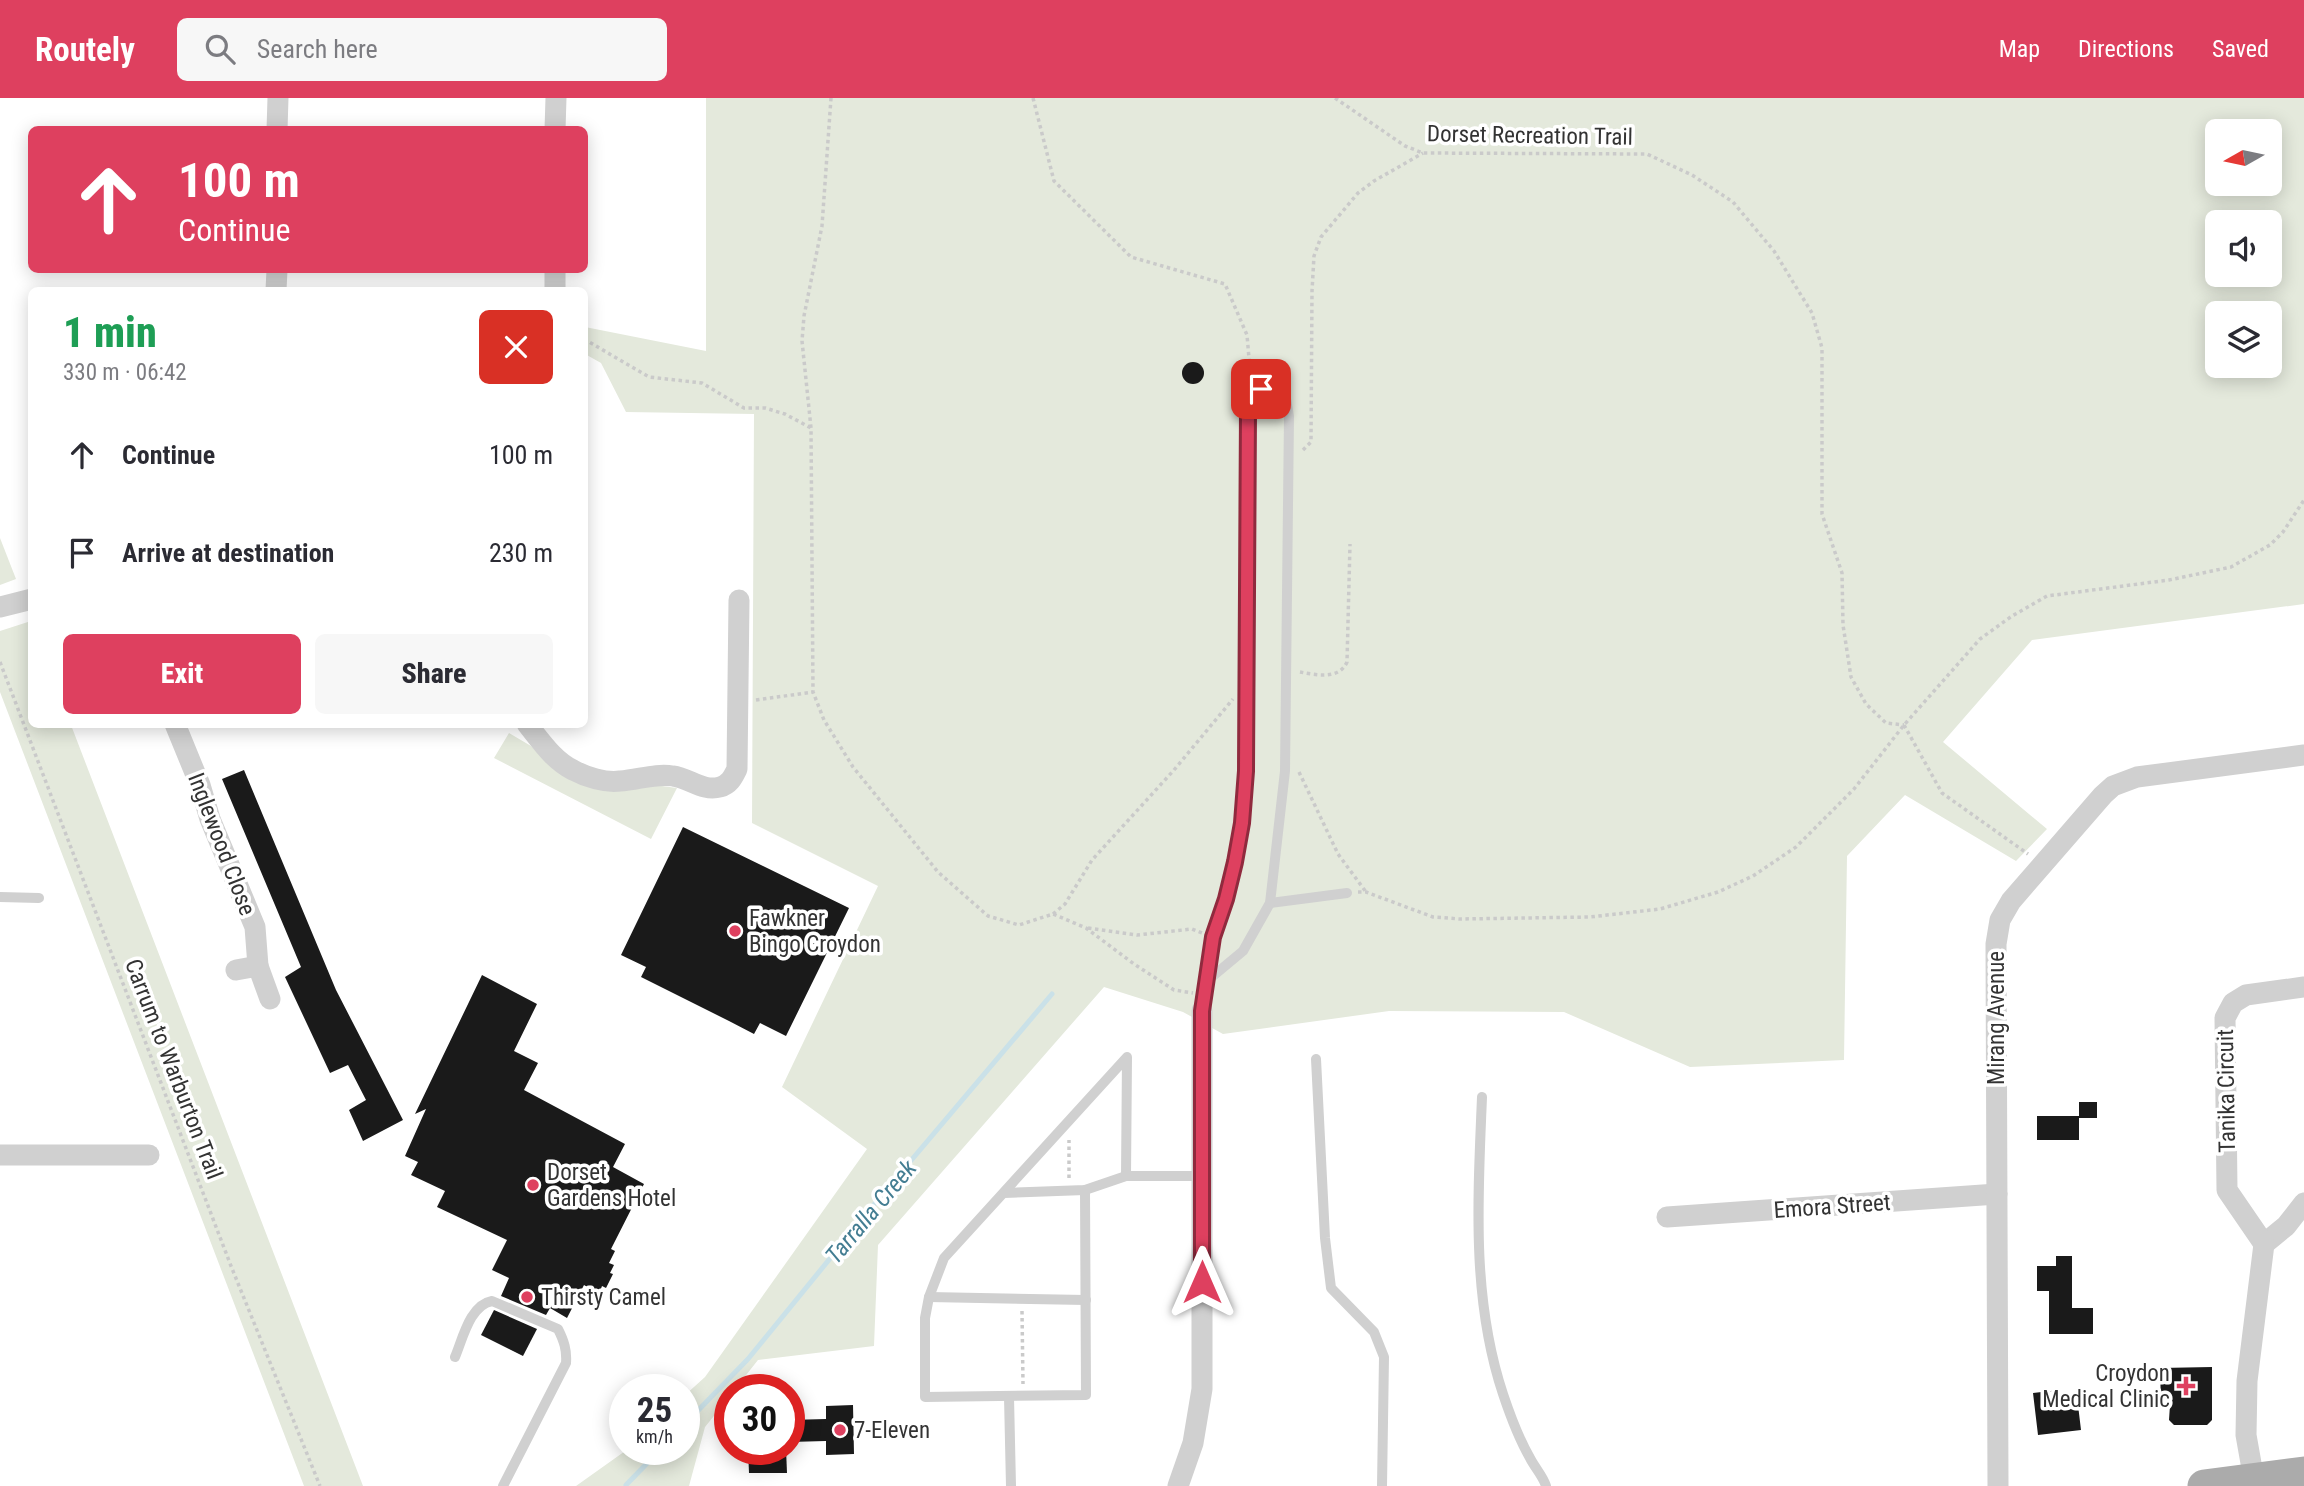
<!DOCTYPE html>
<meta charset="utf-8">
<style>
body{margin:0;font-family:"Roboto Condensed",sans-serif;background:#f7f7f7;color:#2b2b33;height:100vh;display:flex;flex-direction:column;font-size:26px;white-space:nowrap}
*{box-sizing:border-box;margin:0}
p{font-size:23px;color:#7c7c81}
.icon{flex:none;width:38px;height:38px;fill:none;stroke:currentColor;stroke-width:2;stroke-linecap:round;stroke-linejoin:round}
.map{position:relative;flex:1;overflow:hidden}
.drawer{position:absolute;left:28px;top:189px;width:560px;height:441px;display:flex;flex-direction:column;background:#fff;border-radius:10px;box-shadow:0 4px 18px #0003}
.drawer>*{flex:none}
.top-card{position:absolute;left:28px;top:28px;width:560px;height:147px;border-radius:10px;box-shadow:0 4px 18px #0003;background:#de405f;color:#fff;overflow:hidden}
.needle{width:46px;rotate:261deg}
.buttons{position:absolute;left:2205px;top:21px;display:grid;gap:14px}
.buttons a{display:grid;place-items:center;width:77px;height:77px;border-radius:10px;background:#fff;box-shadow:0 4px 18px #0003;font-size:35px}
.speed{position:absolute;left:609px;top:1276px;display:flex;gap:14px;font-size:35px;font-weight:700;text-align:center}
.speed>*{display:grid;place-content:center;width:91px;height:91px;border-radius:50%;background:#fff;box-shadow:0 4px 18px #0003;line-height:1}
.speed small{font-size:18px;font-weight:400}
.speed .limit{border:10px solid #d22;background:#fff;color:#111}
.pin{position:absolute;display:grid;place-items:center;width:60px;height:60px;color:#fff;margin:-30px;border-radius:14px;box-shadow:0 4px 10px #0006}
.me{position:absolute;width:77px;margin:-38px;rotate:0deg;stroke-linejoin:round;filter:drop-shadow(0 0 5px #0008)}
.turn{display:flex;align-items:center;gap:24px;height:147px;padding:0 35px;font-size:32px}
.turn .icon{width:91px;height:91px;stroke-width:2.5}
.turn b{display:block;font-size:49px;line-height:60px}
.round{display:grid;place-items:center;flex:none;width:74px;height:74px;border-radius:10px;background:#f7f7f7}
.summary{display:flex;align-items:center;justify-content:space-between;height:119px;padding:0 35px}
h1{font-size:42px;font-weight:800;line-height:52px;color:#1e9e55}
.action{display:flex;gap:14px;margin-top:auto;padding:14px 35px}
.action a{flex:1;height:80px;border-radius:10px;background:#de405f;color:#fff;font-size:28px;font-weight:800;line-height:80px;text-align:center}
.action a+a{background:#f7f7f7;color:#2b2b33}
ul{padding:0;list-style:none}
li{display:flex;align-items:center;gap:21px;height:98px;padding:0 35px}
li div{flex:1}
li b{display:block;font-size:26px}
li em{font-style:normal}
header{display:flex;align-items:center;gap:42px;box-sizing:border-box;height:98px;padding:0 35px;background:#de405f;color:#fff}
header strong{font-size:33px}
nav{display:flex;gap:38px;margin-inline-start:auto;font-size:24px}
.search{width:490px;height:63px;background:#f7f7f7;display:flex;align-items:center;gap:18px;box-sizing:border-box;padding:0 24px;border-radius:10px;color:#7c7c81;font-size:26px}
.map>svg:first-child{display:block}
</style>
<header>
<strong>Routely</strong>
<div class="search"><svg class="icon" aria-label="search" viewBox="0 0 24 24"><circle cx="10" cy="10" r="6"/><path d="M15 15l6 6"/></svg>Search here</div>
<nav><a>Map</a><a>Directions</a><a>Saved</a></nav>
</header>
<div class="map">
<svg width="2304" height="1388" viewBox="0 0 2304 1388">
<rect width="100%" height="100%" fill="#fff"/>
<g fill="#e4e9dc" fill-rule="evenodd">
<path d="M 706,0 L 2304,0 L 2304,506 L 2032,542 L 1943,644 L 2047,731 L 2016,763 L 1905,697 L 1847,758 L 1844,962 L 1690,969 L 1564,914 L 1389,913 L 1223,936 L 1183,914 L 1104,889 L 878,1147 L 874,1248 L 758,1262 L 735,1291 L 730,1292 L 730,1298 L 705,1329 L 689,1388 L 576,1388 L 628,1351 L 684,1351 L 684,1298 L 705,1279 L 867,1051 L 782,989 L 878,788 L 752,725 L 754,316 L 626,314 L 601,265 L 585,256 L 585,229 L 706,253 ZM 2217,33 L 2270,33 L 2270,86 L 2217,86 ZM 2217,124 L 2270,124 L 2270,177 L 2217,177 ZM 2217,215 L 2270,215 L 2270,268 L 2217,268 Z"/>
<polygon points="0,440 16,481 0,487"/>
<polygon points="31,523 32,626 71,627 363,1388 304,1388 0,594 0,533"/>
<polygon points="509,635 531,648 557,674 677,690 651,741 494,660"/>
</g>
<g fill="none" stroke-linecap="round" stroke-linejoin="round">
<g stroke="#cae1e8" stroke-width="5">
<polyline points="684,1327 748,1261 881,1098 1052,896"/>
<polyline points="626,1387 661,1351"/>
</g>
</g>
<g fill="#1a1a1a">
<circle cx="1193" cy="275" r="11"/>
<polygon points="244,672 336,892 403,1022 363,1043 349,1012 366,1002 348,967 330,975 285,879 301,869 222,681"/>
<polygon points="683,729 849,810 786,938 760,925 754,936 729,923 641,879 646,869 621,857"/>
<polygon points="482,877 537,906 514,953 538,965 524,992 625,1046 613,1069 644,1086 611,1151 615,1153 609,1165 614,1167 610,1175 613,1176 606,1190 602,1188 599,1196 584,1187 567,1220 550,1210 546,1217 501,1198 509,1180 492,1172 507,1142 437,1109 445,1093 411,1077 418,1064 405,1058 426,1011 415,1016"/>
<rect x="2079" y="1004" width="18" height="16"/>
<rect x="2037" y="1018" width="42" height="24"/>
<polygon points="2056,1158 2072,1158 2072,1210 2093,1210 2093,1236 2049,1236 2049,1193 2037,1193 2037,1168 2056,1168"/>
<polygon points="494,1212 537,1231 523,1258 481,1237"/>
<polygon points="2212,1269 2212,1322 2207,1327 2174,1327 2169,1322 2170,1307 2161,1307 2160,1270"/>
<polygon points="2059,1292 2061,1309 2078,1307 2081,1332 2038,1337 2033,1295"/>
<polygon points="853,1307 854,1356 826,1357 826,1343 789,1344 789,1322 826,1321 826,1308"/>
<polygon points="748,1351 786,1351 787,1375 749,1375"/>
</g>
<g fill="none" stroke-linecap="round" stroke-linejoin="round">
<g stroke="#cacaca" stroke-width="3.5" stroke-dasharray="3.5 3.5" stroke-linecap="butt">
<polyline points="831,0 822,128 804,218 802,243 811,330 813,594 824,622 853,669 938,774 988,818 1019,827 1053,816 1086,830 1134,866 1174,892 1193,895"/>
<polyline points="1033,0 1054,83 1131,159 1225,186 1247,237 1251,283"/>
<polyline points="1335,0 1405,48 1423,55 1647,56 1692,77 1733,104 1774,153 1812,215 1822,250 1822,416 1842,475 1843,527 1851,579 1866,606 1886,625 1904,627"/>
<polyline points="584,241 649,279 702,285 744,310 765,310 785,316 811,330"/>
<polyline points="1303,352 1311,344 1312,193 1314,158 1321,139 1358,95 1374,83 1423,55"/>
<polyline points="0,564 231,1168 320,1388"/>
<path d="M 1300,574 C 1316,577 1339,582 1347,564 L 1350,446"/>
<polyline points="756,602 813,594"/>
<polyline points="1904,627 1942,695 2028,756"/>
<polyline points="1299,674 1338,756 1366,794"/>
<polyline points="1358,794 1366,794 1433,819 1460,821 1590,819 1660,811 1718,794 1753,778 1796,749 1854,691 1904,627 1980,541 2012,518 2047,498 2169,482 2231,469 2270,447 2283,434 2304,402"/>
<polyline points="1053,816 1065,806 1092,762 1174,672 1233,601"/>
<polyline points="1088,830 1137,837 1192,831 1202,835"/>
<polyline points="1069,1080 1069,1042"/>
<polyline points="1022,1213 1023,1286"/>
</g>
<g stroke="#d0d0d0" stroke-width="10">
<polyline points="0,799 39,800"/>
<polyline points="1270,805 1347,795"/>
<polyline points="1202,913 1213,839 1226,801 1235,764 1242,725 1246,673 1248,313 1252,300 1261,291 1277,291 1286,301 1289,318 1285,673 1270,805 1243,853 1207,883"/>
<polyline points="1316,961 1325,1140 1331,1190 1374,1234 1384,1259 1382,1388"/>
<path d="M 1482,999 C 1478,1098 1471,1200 1503,1296 C 1510,1317 1519,1341 1530,1360 C 1535,1370 1543,1378 1546,1388"/>
<polyline points="1085,1092 1086,1297 925,1299 925,1220 929,1199 944,1160 1127,959 1126,1078"/>
<polyline points="1004,1095 1085,1092 1126,1078 1201,1078"/>
<polyline points="929,1199 1086,1202"/>
<path d="M 455,1259 C 463,1240 470,1207 492,1203 L 558,1231 C 564,1243 567,1252 566,1265 L 503,1388"/>
<polyline points="1009,1299 1011,1388"/>
</g>
<g stroke="#d0d0d0" stroke-width="21">
<polyline points="277,32 278,0"/>
<polyline points="555,32 556,0"/>
<polyline points="276,192 277,172"/>
<polyline points="555,192 555,172"/>
<polyline points="0,509 32,501"/>
<polyline points="175,626 200,687 210,721 255,829 258,868"/>
<path d="M 527,626 C 540,642 553,662 573,672 C 586,679 605,685 620,683 C 638,682 655,675 673,678 C 689,680 703,694 720,689 C 730,686 733,679 737,671 L 739,502"/>
<polyline points="236,872 258,868 270,901"/>
<polyline points="0,1057 149,1057"/>
<polyline points="1667,1119 1997,1096"/>
<polyline points="2264,1146 2286,1128 2304,1105"/>
<polyline points="2254,1382 2246,1337 2247,1283 2264,1146 2227,1092 2225,920 2233,905 2246,897 2304,889"/>
<polyline points="1178,1388 1193,1345 1202,1291 1202,913"/>
<polyline points="1998,1388 1996,846 2000,822 2011,803 2103,697 2113,688 2137,679 2304,657"/>
</g>
<polyline stroke="#ababab" stroke-width="33" points="2204,1388 2304,1375"/>
</g>
<g fill="none" stroke-linecap="round" stroke-linejoin="round">
<g stroke="#902a3e" stroke-width="18">
<polyline id="route" points="1202,1184 1202,913 1213,839 1226,801 1235,764 1242,725 1246,673 1248,313 1252,299 1261,291"/>
</g>
<use href="#route" stroke="#de405f" stroke-width="12"/>
</g>
<g fill="#de405f" stroke="#fff" stroke-width="2.5">
<circle cx="735" cy="833" r="7"/>
<circle cx="533" cy="1087" r="7"/>
<circle cx="527" cy="1199" r="7"/>
<path d="M2182.5 1277.5h7v7h7v7h-7v7h-7v-7h-7v-7h7z"/>
<circle cx="840" cy="1332" r="7"/>
</g>
<g text-anchor="middle" stroke-width="7" stroke-linejoin="round" paint-order="stroke">
<g font-size="23" fill="#333" stroke="#fff">
<text transform="translate(1530 37) rotate(1)" y="8">Dorset Recreation Trail</text>
<text transform="translate(222 746) rotate(69)" y="8">Inglewood Close</text>
<text transform="translate(1996 920) rotate(-90)" y="8">Mirang Avenue</text>
<text transform="translate(174 971) rotate(69)" y="8">Carrum to Warburton Trail</text>
<text transform="translate(2226 993) rotate(-91)" y="8">Tanika Circuit</text>
<text transform="translate(1832 1108) rotate(-4)" y="8">Emora Street</text>
</g>
<g font-size="23" fill="#333" stroke="#fff" text-anchor="start">
<text x="749" y="828">Fawkner<tspan x="749" dy="26">Bingo Croydon</tspan></text>
<text x="547" y="1082">Dorset<tspan x="547" dy="26">Gardens Hotel</tspan></text>
<text x="541" y="1207">Thirsty Camel</text>
<text x="2170" y="1283" text-anchor="end">Croydon<tspan x="2170" dy="26">Medical Clinic</tspan></text>
<text x="854" y="1340">7-Eleven</text>
</g>
<g font-size="24" font-style="italic" fill="#437d92" stroke="#fff">
<text transform="translate(871 1114) rotate(-50)" y="8">Tarralla Creek</text>
</g>
</g>
</svg>
<div class="buttons">
<a><svg class="needle" viewBox="-14 -14 28 28"><path d="M0-13l5 13h-10z" fill="#e53935"/><path d="M0 13l5-13h-10z" fill="#7c7c81"/></svg></a>
<a><svg class="icon" aria-label="sound" viewBox="0 0 24 24"><path d="M4 9h4l5-4v14l-5-4H4zM17 9q2 3 0 6"/></svg></a>
<a><svg class="icon" aria-label="layers" viewBox="0 0 24 24"><path d="M12 4l9 5-9 5-9-5zM3 14l9 5 9-5"/></svg></a>
</div>
<div class="speed"><div>25<small>km/h</small></div><div class="limit">30</div></div>
<div class="pin" style="left:1261px;top:291px;background:#d93025"><svg class="icon" aria-label="arrive" viewBox="0 0 24 24"><path d="M6 21V4h12l-3 4 3 4H6"/></svg></div>
<svg class="me" style="left:1202px;top:1184px" viewBox="-20 -20 40 40"><path d="M0-17L14 15 0 8-14 15z" fill="#de405f" stroke="#fff" stroke-width="4"/></svg>
<div class="top-card">
<div class="turn"><svg class="icon" aria-label="ahead" viewBox="0 0 24 24"><path d="M12 20V5M6 11l6-6 6 6"/></svg><div><b>100 m</b>Continue</div></div>
</div>
<section class="drawer">
<div class="summary"><div><h1>1 min</h1><p>330 m · 06:42</p></div><a class="round" style="background:#d93025;color:#fff"><svg class="icon" aria-label="close" viewBox="0 0 24 24"><path d="M6 6l12 12M18 6L6 18"/></svg></a></div>
<ul>
<li><svg class="icon" aria-label="ahead" viewBox="0 0 24 24"><path d="M12 20V5M6 11l6-6 6 6"/></svg><div><b>Continue</b></div><em>100 m</em></li>
<li><svg class="icon" aria-label="arrive" viewBox="0 0 24 24"><path d="M6 21V4h12l-3 4 3 4H6"/></svg><div><b>Arrive at destination</b></div><em>230 m</em></li>
</ul>
<div class="action"><a>Exit</a><a>Share</a></div>
</section>
</div>
